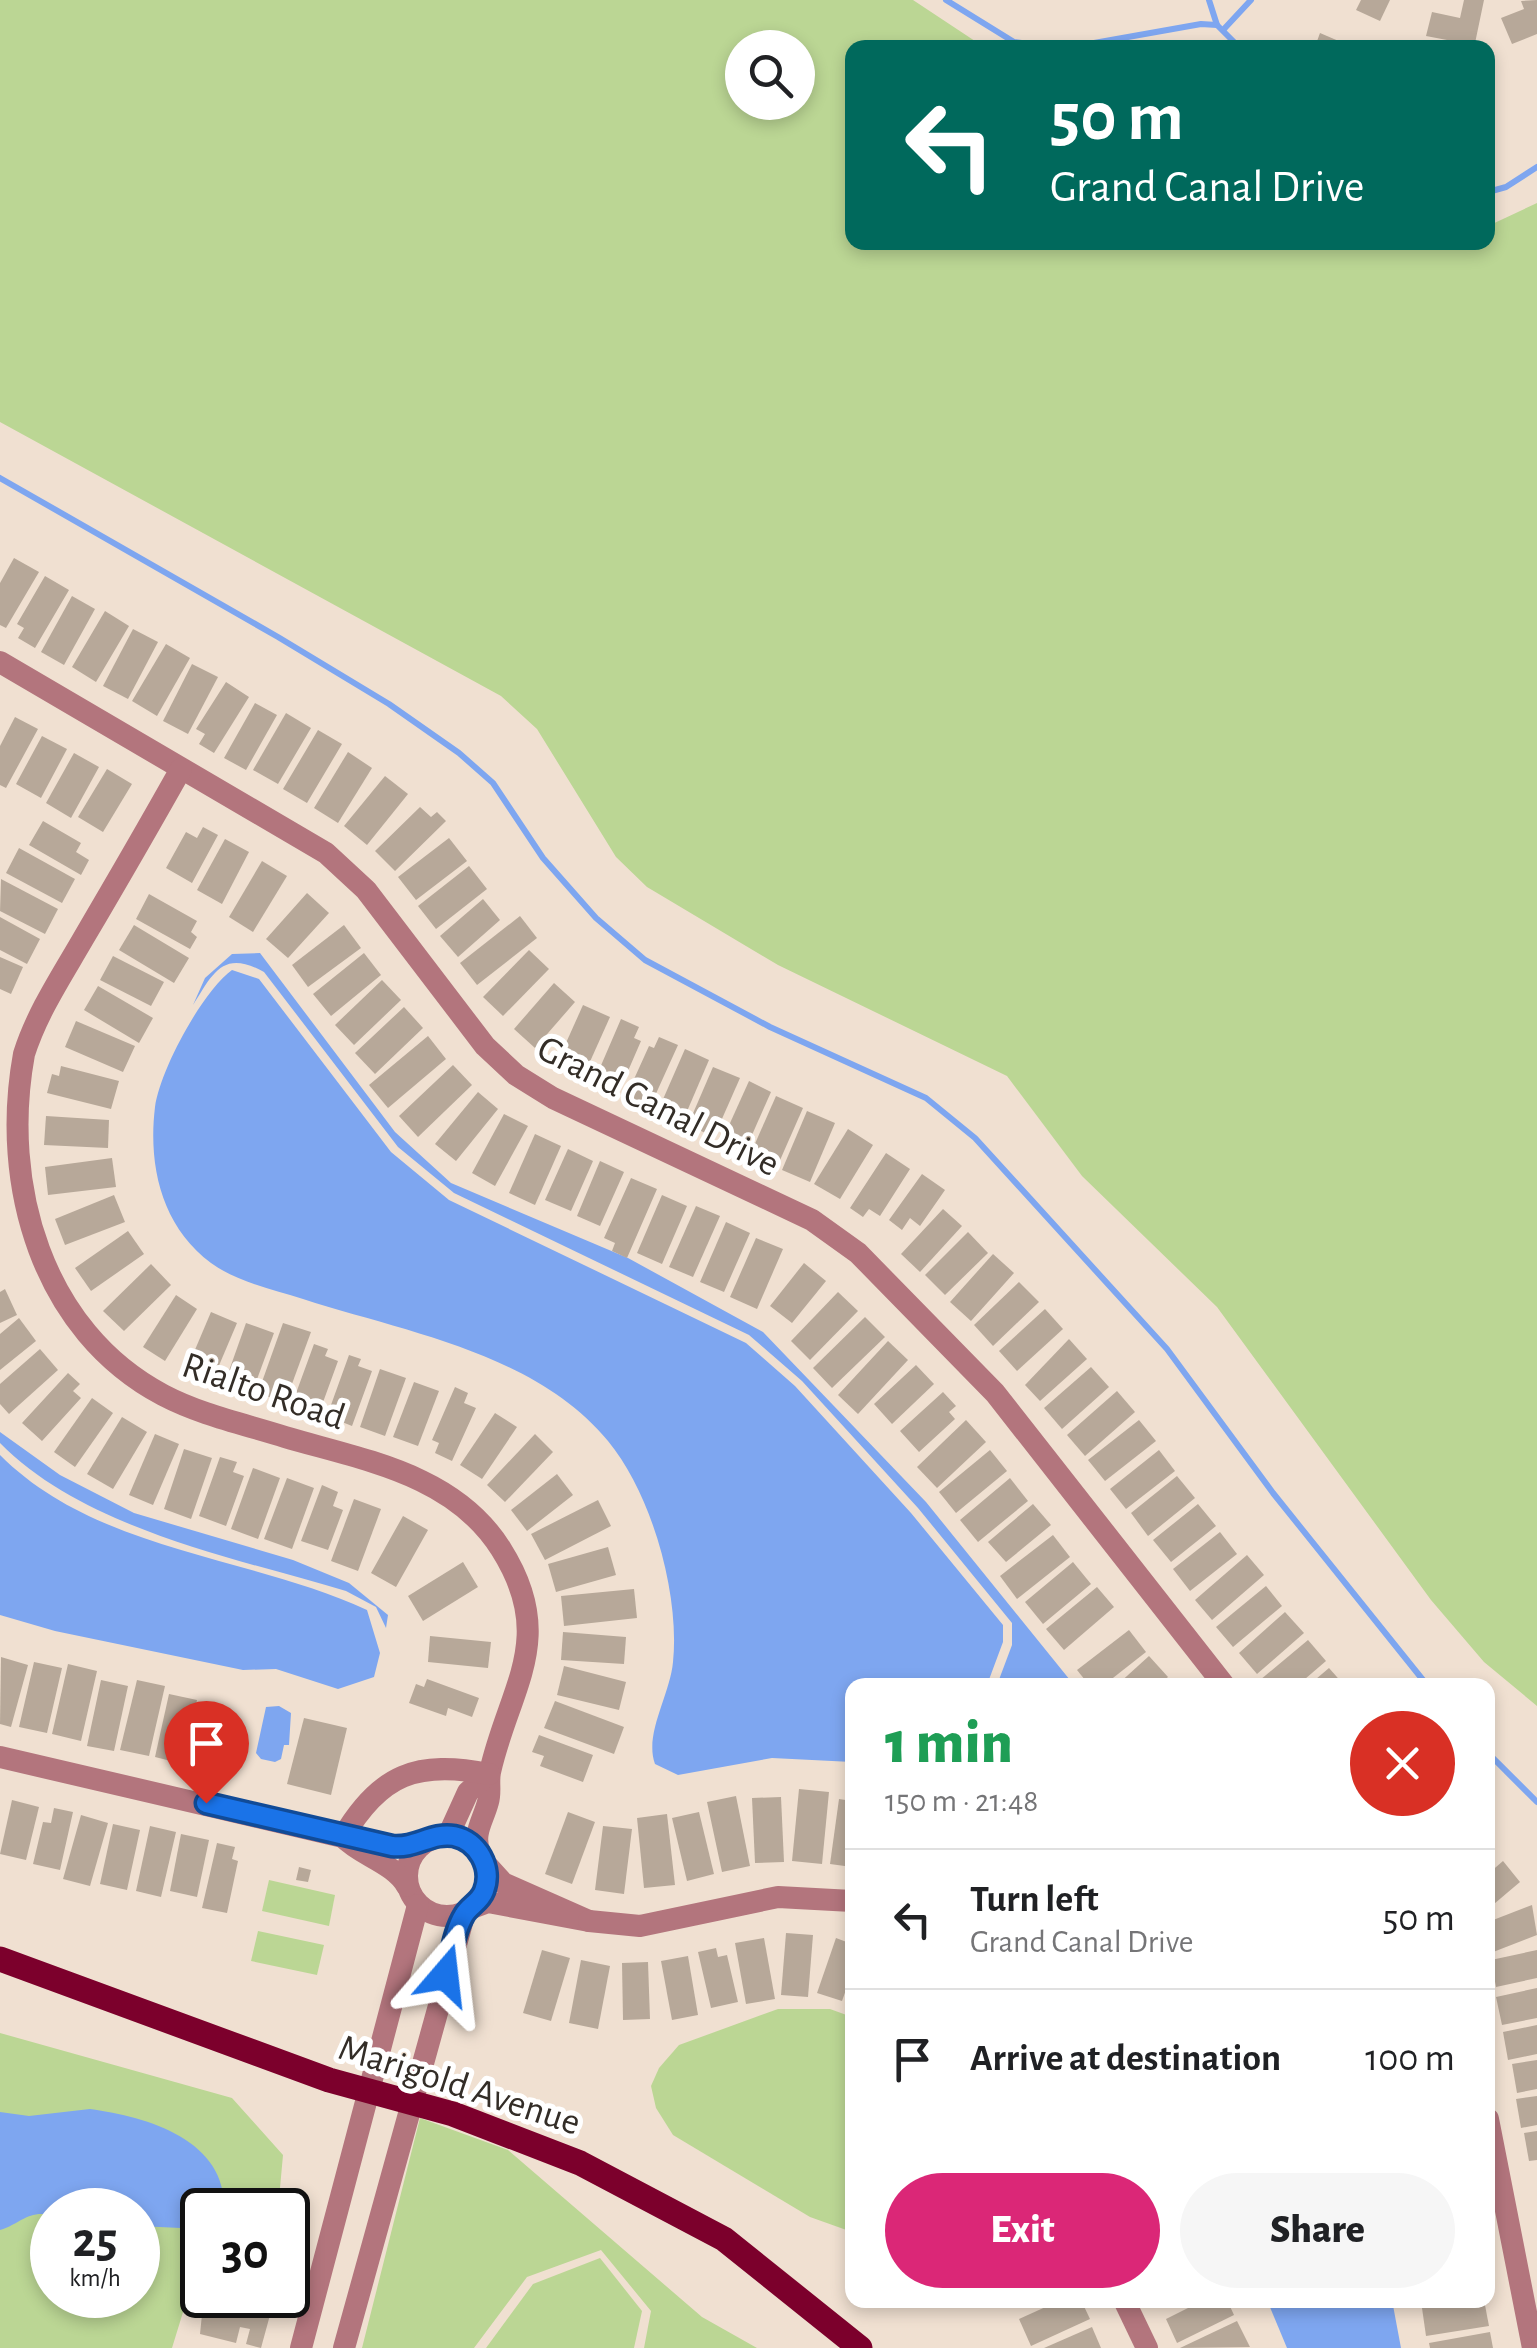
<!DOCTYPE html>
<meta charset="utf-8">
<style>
body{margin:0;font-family:"Alegreya Sans",sans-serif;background:#f6f6f6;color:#202124;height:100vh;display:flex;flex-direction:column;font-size:38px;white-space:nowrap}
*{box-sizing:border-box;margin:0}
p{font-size:32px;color:#757577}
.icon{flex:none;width:55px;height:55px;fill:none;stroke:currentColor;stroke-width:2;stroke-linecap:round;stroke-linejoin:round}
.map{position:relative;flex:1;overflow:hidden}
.side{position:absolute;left:845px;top:1678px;width:650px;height:630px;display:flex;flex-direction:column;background:#fff;border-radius:20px;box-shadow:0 5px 15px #0003}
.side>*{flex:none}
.top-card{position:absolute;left:845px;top:40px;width:650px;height:210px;border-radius:20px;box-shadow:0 5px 15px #0003;background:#00695c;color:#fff;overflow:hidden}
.fabs{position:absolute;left:725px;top:30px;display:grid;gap:20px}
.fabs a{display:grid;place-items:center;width:90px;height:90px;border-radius:50%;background:#fff;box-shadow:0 5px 15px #0003;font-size:50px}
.speed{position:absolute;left:30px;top:2188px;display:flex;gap:20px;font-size:50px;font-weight:700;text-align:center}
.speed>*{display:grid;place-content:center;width:130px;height:130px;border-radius:50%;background:#fff;box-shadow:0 5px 15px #0003;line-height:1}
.speed small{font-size:25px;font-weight:400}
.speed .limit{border:5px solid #111;border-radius:15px;background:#fff;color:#111}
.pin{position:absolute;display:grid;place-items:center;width:85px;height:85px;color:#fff;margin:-102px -42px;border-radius:50% 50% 50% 0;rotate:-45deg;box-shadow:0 0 10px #0007}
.pin .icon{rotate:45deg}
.me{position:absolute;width:110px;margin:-55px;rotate:17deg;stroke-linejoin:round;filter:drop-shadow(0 0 8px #0008)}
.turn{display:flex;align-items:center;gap:35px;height:210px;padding:0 40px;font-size:45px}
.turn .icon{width:130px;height:130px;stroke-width:2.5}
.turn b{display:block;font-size:70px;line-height:85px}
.round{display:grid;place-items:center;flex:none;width:105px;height:105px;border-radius:52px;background:#f6f6f6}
.headline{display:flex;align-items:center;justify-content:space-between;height:170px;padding:0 40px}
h1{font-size:60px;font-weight:800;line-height:75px;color:#1e9e55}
.action{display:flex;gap:20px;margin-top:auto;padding:20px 40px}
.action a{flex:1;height:115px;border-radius:60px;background:#db2777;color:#fff;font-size:40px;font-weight:800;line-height:115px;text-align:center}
.action a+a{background:#f6f6f6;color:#202124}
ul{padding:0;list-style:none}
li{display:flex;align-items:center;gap:30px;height:140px;padding:0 40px;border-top:2px solid #e0e0e0}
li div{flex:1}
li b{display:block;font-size:38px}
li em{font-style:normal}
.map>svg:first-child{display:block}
</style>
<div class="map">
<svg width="1537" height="2348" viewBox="0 0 1537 2348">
<rect width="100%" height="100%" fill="#f0e0d1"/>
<g fill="#bbd694" fill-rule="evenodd">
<path d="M 0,0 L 913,0 L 984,47 L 852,48 L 852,242 L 1488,242 L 1488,226 L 1537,203 L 1537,1706 L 1484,1662 L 1431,1600 L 1217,1307 L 1082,1176 L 1007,1076 L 778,965 L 647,887 L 616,857 L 537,729 L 501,696 L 0,422 ZM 742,48 L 798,48 L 798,102 L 742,102 Z"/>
<polygon points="269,1880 335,1895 329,1926 262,1911"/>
<polygon points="258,1931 324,1945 317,1975 251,1961"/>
<polygon points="778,2009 830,2009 852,2017 852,2232 810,2217 673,2135 656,2108 651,2086 659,2068 679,2045"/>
<path d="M 0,2033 L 232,2098 L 283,2155 L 278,2210 L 202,2210 L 202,2271 L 195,2273 L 172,2348 L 0,2348 ZM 52,2210 L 138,2210 L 138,2295 L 52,2295 Z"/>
<polygon points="420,2118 508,2150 702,2317 757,2348 644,2348 651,2311 601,2250 527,2277 474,2348 362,2348"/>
<polygon points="600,2258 642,2311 634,2348 486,2348 533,2284"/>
</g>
<g fill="#7ea6f0">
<path d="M 260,953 L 395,1132 L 451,1183 L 628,1258 L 763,1332 L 926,1502 L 1074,1685 L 997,1685 L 1012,1645 L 1012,1623 L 918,1508 L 802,1381 L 749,1335 L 454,1193 L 398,1147 L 264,972 C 223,949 213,973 193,1005 L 205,978 L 232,954 Z"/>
<path d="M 232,970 L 259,979 L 391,1152 L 449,1200 L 746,1343 L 795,1386 L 911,1513 L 1003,1625 L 1003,1642 L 987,1685 L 852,1685 L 852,1762 L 772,1758 L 678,1775 L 655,1764 C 644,1734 670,1695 673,1662 C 680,1595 652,1494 608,1441 C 536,1353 405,1332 303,1299 C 272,1289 237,1282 211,1263 C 161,1226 148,1165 155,1107 C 160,1070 202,992 232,970 Z"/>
<path d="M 0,1432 L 60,1475 L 134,1513 L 293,1560 L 349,1583 L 388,1615 L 386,1628 L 376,1607 L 346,1591 C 232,1557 85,1529 0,1443 Z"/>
<path d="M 0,1455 C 97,1552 248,1555 367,1610 L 380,1653 L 374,1677 L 338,1689 L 276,1669 L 243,1670 L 55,1631 L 0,1615 Z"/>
<polygon points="279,1706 291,1713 289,1745 284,1745 281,1759 275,1762 261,1759 256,1753 266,1707"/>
<path d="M 90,2109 C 148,2117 227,2140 224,2210 L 202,2210 L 202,2229 L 138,2226 L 138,2210 L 52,2210 L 52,2215 C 27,2210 22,2223 0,2230 L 0,2112 L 29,2116 Z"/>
<polygon points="1267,2300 1392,2300 1401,2348 1287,2348"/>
</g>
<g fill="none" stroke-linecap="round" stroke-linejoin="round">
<g stroke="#7ea6f0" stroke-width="6">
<polyline points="946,0 1014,42 1061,48"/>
<polyline points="1209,0 1217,25"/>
<polyline points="1224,29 1251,0"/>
<polyline points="1066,48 1201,24 1217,25 1240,48"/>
<polyline points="1488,192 1506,187 1537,167"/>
<polyline points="0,478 278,637 389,704 459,753 493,783 543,858 596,918 645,960 770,1027 926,1098 975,1138 1167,1349 1273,1493 1427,1685"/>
<polyline points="1488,1753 1537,1802"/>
</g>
</g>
<g fill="#b7a899">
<polygon points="1361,0 1390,0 1380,21 1356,10"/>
<polygon points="1464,0 1484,0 1474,48 1446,48 1447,40 1426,36 1432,12 1460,18"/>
<polygon points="1537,0 1537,34 1512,44 1501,18 1524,9 1521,1"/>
<polygon points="1320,33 1355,48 1304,48 1307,40 1316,44"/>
<polygon points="14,558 39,572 6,628 0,625 0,583"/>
<polygon points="45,576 69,590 35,648 18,638 24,628 17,624"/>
<polygon points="72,596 95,609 64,665 41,652"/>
<polygon points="105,611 129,626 96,682 72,667"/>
<polygon points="133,629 158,642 128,699 103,686"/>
<polygon points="166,644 190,658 157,716 132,701"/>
<polygon points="192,664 218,677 188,734 163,721"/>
<polygon points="226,682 249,697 214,753 199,744 205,734 196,729"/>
<polygon points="255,703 277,715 246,770 224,758"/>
<polygon points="286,713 311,728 278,784 253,770"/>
<polygon points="15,717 38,729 6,788 0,785 0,746"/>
<polygon points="318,730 342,744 307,803 283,789"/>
<polygon points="42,736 67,749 41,798 16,784"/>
<polygon points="348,752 372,768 338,823 314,808"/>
<polygon points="74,753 99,767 71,818 46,803"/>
<polygon points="107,769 132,784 103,832 78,817"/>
<polygon points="385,776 408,794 367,845 344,826"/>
<polygon points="420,807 431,817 437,812 446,821 395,871 375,851"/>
<polygon points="43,821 81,843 76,852 89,860 81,875 29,845"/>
<polygon points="203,827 218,835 192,883 166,868 186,832 197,838"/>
<polygon points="449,838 467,861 416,900 398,877"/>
<polygon points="225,839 249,852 222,904 197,890"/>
<polygon points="19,848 75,879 62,903 6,873"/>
<polygon points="262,861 287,876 253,932 229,917"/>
<polygon points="469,866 487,889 436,929 418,906"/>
<polygon points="1,879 58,909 45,934 0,911"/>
<polygon points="307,893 329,913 288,958 266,939"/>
<polygon points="149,894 197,921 191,932 197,937 190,949 136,919"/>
<polygon points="483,899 500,920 458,957 440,936"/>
<polygon points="520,916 537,938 477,985 460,963"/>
<polygon points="0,917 40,939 27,964 0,950"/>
<polygon points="134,925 189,958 174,983 119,950"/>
<polygon points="344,925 361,948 308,987 292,965"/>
<polygon points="529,950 549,969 503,1016 483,997"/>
<polygon points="364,953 381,975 331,1016 313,994"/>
<polygon points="113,956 164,982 151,1006 100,980"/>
<polygon points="0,957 23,967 11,994 0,989"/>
<polygon points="382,980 401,1000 354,1045 335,1025"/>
<polygon points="554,983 575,1002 535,1048 514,1029"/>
<polygon points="98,986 153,1018 139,1043 84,1010"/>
<polygon points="583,1005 610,1017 584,1075 557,1063"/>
<polygon points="404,1007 423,1028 375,1074 355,1053"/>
<polygon points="621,1019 639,1027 634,1038 641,1041 618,1094 593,1084"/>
<polygon points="76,1021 135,1046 123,1072 65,1047"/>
<polygon points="428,1036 446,1059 388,1108 369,1085"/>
<polygon points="659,1037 678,1045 649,1109 625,1099 649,1046 654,1048"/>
<polygon points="685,1049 709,1060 682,1123 657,1113"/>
<polygon points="453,1065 472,1085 418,1137 399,1116"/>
<polygon points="61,1066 119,1081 111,1109 47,1093 52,1074 59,1076"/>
<polygon points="713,1067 740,1078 714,1137 688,1125"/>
<polygon points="749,1081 771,1092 744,1153 721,1143"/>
<polygon points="478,1092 498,1109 456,1161 435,1144"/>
<polygon points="776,1096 803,1108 777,1167 750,1155"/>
<polygon points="807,1111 835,1123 810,1182 782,1170"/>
<polygon points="504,1114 528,1126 495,1186 472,1173"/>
<polygon points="46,1116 109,1120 108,1148 44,1145"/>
<polygon points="848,1129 873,1145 840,1199 814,1184"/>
<polygon points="535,1134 561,1146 535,1205 509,1193"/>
<polygon points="568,1149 593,1161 571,1211 545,1200"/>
<polygon points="886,1153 910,1169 880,1216 869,1209 863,1217 850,1208"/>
<polygon points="112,1158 116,1187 48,1195 45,1167"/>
<polygon points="600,1161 624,1172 600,1226 577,1216"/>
<polygon points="922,1174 945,1190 920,1226 910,1218 902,1230 889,1220"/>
<polygon points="631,1178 657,1189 627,1258 612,1251 615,1243 604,1238"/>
<polygon points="114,1195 125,1222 65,1245 55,1219"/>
<polygon points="662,1195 687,1206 662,1264 637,1253"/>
<polygon points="696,1206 720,1216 693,1277 669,1267"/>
<polygon points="943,1209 962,1226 920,1272 901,1254"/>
<polygon points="726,1222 750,1233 724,1292 700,1282"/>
<polygon points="128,1231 144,1254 91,1291 75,1268"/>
<polygon points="968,1232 988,1253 945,1295 925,1275"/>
<polygon points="756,1238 783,1249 757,1309 730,1297"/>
<polygon points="993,1254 1014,1273 971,1321 950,1302"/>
<polygon points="804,1263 826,1281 792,1323 770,1306"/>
<polygon points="151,1264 171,1285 124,1331 103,1311"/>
<polygon points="1019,1282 1039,1302 993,1346 974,1325"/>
<polygon points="5,1289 17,1315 0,1323 0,1292"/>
<polygon points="838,1292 858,1311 810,1360 791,1341"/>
<polygon points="176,1295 197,1309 165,1361 143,1347"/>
<polygon points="1045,1309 1063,1329 1017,1371 999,1351"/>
<polygon points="211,1312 237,1323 212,1382 186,1371"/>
<polygon points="865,1317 885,1337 832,1388 813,1368"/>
<polygon points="19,1318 36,1341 0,1370 0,1334"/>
<polygon points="246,1323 274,1333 252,1393 225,1382"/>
<polygon points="283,1323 311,1332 285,1403 258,1393"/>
<polygon points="1069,1339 1087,1359 1040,1401 1025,1385"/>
<polygon points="888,1341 908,1360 858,1414 838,1395"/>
<polygon points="314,1344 328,1349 325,1356 338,1361 318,1416 301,1410 305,1400 295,1396"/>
<polygon points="40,1349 58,1370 9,1414 0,1404 0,1384"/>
<polygon points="349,1355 361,1359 358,1366 372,1371 352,1426 327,1416"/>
<polygon points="916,1365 934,1384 892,1424 874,1404"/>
<polygon points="1091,1367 1109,1387 1062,1429 1044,1408"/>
<polygon points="380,1369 406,1378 385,1436 360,1427"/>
<polygon points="68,1373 80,1384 73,1391 81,1398 42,1441 22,1423"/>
<polygon points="414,1382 439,1391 418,1446 393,1437"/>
<polygon points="455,1387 468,1393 464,1403 476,1408 452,1461 435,1453 439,1443 432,1440"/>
<polygon points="1117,1391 1135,1412 1085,1456 1067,1435"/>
<polygon points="943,1392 956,1406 949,1412 955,1419 919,1452 900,1431"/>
<polygon points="92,1398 113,1413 75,1467 54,1452"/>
<polygon points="495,1413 517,1427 482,1479 460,1465"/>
<polygon points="122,1417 147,1432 113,1489 87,1474"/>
<polygon points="966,1420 986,1442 937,1488 917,1467"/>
<polygon points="1139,1420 1156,1441 1105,1481 1088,1460"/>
<polygon points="155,1434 179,1444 153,1505 129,1495"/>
<polygon points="535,1434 553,1452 505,1502 487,1485"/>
<polygon points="184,1449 212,1458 191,1519 164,1509"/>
<polygon points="990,1450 1007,1471 956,1513 939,1492"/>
<polygon points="1159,1450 1175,1471 1126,1509 1110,1489"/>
<polygon points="220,1457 237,1462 233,1472 244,1476 226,1526 199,1516"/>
<polygon points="253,1468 280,1478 258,1539 231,1529"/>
<polygon points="557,1474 573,1495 527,1531 511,1510"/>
<polygon points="1177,1476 1195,1498 1148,1536 1131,1513"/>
<polygon points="287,1478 314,1488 292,1549 264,1539"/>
<polygon points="1010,1478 1028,1501 978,1542 960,1520"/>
<polygon points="322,1485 338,1492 333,1506 343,1510 328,1550 301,1541"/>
<polygon points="354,1499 381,1509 358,1571 331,1561"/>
<polygon points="598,1500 611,1526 545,1560 531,1534"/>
<polygon points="1033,1504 1051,1525 1006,1562 988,1542"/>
<polygon points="1198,1504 1216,1526 1171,1562 1153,1540"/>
<polygon points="403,1516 428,1530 396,1587 371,1573"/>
<polygon points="1220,1532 1237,1554 1190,1591 1173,1569"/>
<polygon points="1053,1535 1070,1557 1017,1599 1000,1576"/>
<polygon points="608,1547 616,1575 556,1592 548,1564"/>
<polygon points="1247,1555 1264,1575 1212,1620 1195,1600"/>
<polygon points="463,1562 478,1587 423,1621 408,1596"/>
<polygon points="1073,1562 1091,1584 1043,1624 1025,1602"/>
<polygon points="1266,1586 1282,1606 1233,1647 1216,1627"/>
<polygon points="1097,1587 1114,1607 1064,1650 1046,1629"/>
<polygon points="634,1589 637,1618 564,1626 561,1596"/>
<polygon points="1285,1612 1304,1633 1257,1674 1239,1653"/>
<polygon points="1129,1630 1146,1652 1104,1685 1089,1685 1077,1670"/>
<polygon points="563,1632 626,1637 624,1664 561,1660"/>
<polygon points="430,1636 491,1642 488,1668 428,1662"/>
<polygon points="1308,1640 1326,1661 1298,1685 1263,1685 1260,1680"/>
<polygon points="1149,1656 1168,1677 1159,1685 1117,1685"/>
<polygon points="1,1657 28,1665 11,1727 0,1724"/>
<polygon points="34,1662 62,1668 47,1733 19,1727"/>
<polygon points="68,1664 97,1671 81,1741 52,1734"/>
<polygon points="564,1666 626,1682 619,1710 557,1695"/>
<polygon points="1329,1668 1344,1685 1309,1685"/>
<polygon points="427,1679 479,1698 472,1717 448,1708 446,1716 409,1703 416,1684 424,1687"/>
<polygon points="101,1680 128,1686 114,1751 87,1746"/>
<polygon points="137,1680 165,1686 149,1756 120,1750"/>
<polygon points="169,1694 197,1700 183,1764 155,1757"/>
<polygon points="555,1701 624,1727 614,1754 544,1728"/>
<polygon points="205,1703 231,1709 217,1773 191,1767"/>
<polygon points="304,1718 347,1728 331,1795 287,1784"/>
<polygon points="539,1735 593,1755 583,1782 540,1766 544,1756 532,1752"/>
<polygon points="799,1789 829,1792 822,1864 792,1861"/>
<polygon points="736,1796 750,1866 722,1872 707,1802"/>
<polygon points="781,1797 784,1862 755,1863 752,1798"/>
<polygon points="839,1799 852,1801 852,1867 830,1864"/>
<polygon points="12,1800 39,1807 26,1860 0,1854"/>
<polygon points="54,1808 73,1812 60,1870 33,1864 43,1822 51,1823"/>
<polygon points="568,1812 595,1822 572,1884 545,1874"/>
<polygon points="699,1812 714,1874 687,1881 672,1818"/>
<polygon points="667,1814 675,1885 644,1888 637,1818"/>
<polygon points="81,1815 108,1823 90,1886 63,1879"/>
<polygon points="113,1824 140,1830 127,1890 100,1884"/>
<polygon points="150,1826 176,1832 161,1897 136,1891"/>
<polygon points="603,1826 632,1829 624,1894 595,1890"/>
<polygon points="181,1834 209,1840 197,1897 170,1891"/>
<polygon points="217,1843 235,1847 232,1859 238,1861 227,1913 202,1908"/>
<polygon points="1503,1861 1520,1882 1488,1909 1488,1874"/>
<polygon points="299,1867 311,1870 308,1882 296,1880"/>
<polygon points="1532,1905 1537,1935 1488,1954 1488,1922"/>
<polygon points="786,1933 813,1935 808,1997 781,1995"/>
<polygon points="764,1938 775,1999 746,2004 735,1943"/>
<polygon points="836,1938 852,1944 852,1973 842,2001 817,1993"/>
<polygon points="716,1948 718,1957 727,1955 738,2002 711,2008 698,1952"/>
<polygon points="542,1950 570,1958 551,2021 523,2013"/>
<polygon points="1537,1950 1537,1978 1496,1987 1491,1960"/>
<polygon points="688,1956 698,2015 672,2020 661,1961"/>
<polygon points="581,1960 610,1966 598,2029 569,2023"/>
<polygon points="648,1962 650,2019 623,2020 622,1963"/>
<polygon points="1537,1988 1537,2018 1502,2025 1496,1997"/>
<polygon points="1537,2025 1537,2054 1508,2060 1503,2032"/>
<polygon points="1537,2060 1537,2089 1517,2093 1512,2064"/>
<polygon points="1537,2096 1537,2125 1521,2128 1516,2099"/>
<polygon points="1537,2131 1537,2160 1529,2161 1524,2133"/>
<polygon points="204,2295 238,2295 273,2304 261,2348 246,2344 250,2329 240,2327 236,2343 200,2334"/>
<polygon points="1061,2300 1081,2300 1090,2319 1031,2346 1019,2319"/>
<polygon points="1204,2300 1227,2300 1234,2315 1177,2343 1166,2319"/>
<polygon points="1484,2300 1489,2326 1426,2336 1422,2308"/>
<polygon points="1237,2321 1250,2347 1180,2348"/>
<polygon points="1092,2327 1101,2348 1044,2348"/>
<polygon points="1490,2332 1493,2348 1430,2348 1429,2343"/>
</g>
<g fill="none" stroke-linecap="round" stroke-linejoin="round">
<g stroke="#b3757d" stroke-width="22">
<polyline points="0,662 326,853 366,890 485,1046 516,1075 553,1098 812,1220 858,1253 995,1393 1224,1685"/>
<path d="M 181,769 C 149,826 116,883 83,939 C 61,977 37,1013 24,1054 C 0,1185 42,1331 163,1395 C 201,1415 244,1424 285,1437 C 363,1460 454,1474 501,1549 C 558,1639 509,1687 490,1772 C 488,1782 491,1793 488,1802 C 483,1821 472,1834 480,1853"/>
<polyline points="0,1757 343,1837 402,1847 430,1839"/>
<circle cx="447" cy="1876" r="40"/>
<polyline points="448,1836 468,1792 489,1774"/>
<path d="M 343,1837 C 380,1774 417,1760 489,1774"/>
<path d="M 343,1837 C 361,1856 394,1863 407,1886"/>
<polyline points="472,1908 488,1902 589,1921 503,1883 485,1863"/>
<polyline points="589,1921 640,1926 778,1897 852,1901"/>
<polyline points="1488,2119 1533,2348"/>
<polyline points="1124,2300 1147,2348"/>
<polyline points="301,2348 418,1905"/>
<polyline points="344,2348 465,1912"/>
</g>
<polyline stroke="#7c002c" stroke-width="25" points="0,1959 329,2080 453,2114 580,2163 724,2239 860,2348"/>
</g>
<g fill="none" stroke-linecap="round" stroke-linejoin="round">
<g stroke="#114b97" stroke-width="25">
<path id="route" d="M 206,1803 L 392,1846 C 415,1849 432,1832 454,1836 C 478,1841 493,1868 484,1891 C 480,1902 469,1906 464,1915 C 454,1931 451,1957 445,1975"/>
</g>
<use href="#route" stroke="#1a73e8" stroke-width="18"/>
</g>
<g text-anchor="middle" stroke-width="10" stroke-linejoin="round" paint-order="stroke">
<g font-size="38" fill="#332d27" stroke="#fff">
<text transform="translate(659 1105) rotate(27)" y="13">Grand Canal Drive</text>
<text transform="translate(264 1390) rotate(19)" y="13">Rialto Road</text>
<text transform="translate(460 2084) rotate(18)" y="13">Marigold Avenue</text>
</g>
</g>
</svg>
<div class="fabs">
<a><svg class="icon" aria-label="search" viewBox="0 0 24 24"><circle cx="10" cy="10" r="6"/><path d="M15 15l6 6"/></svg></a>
</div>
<div class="speed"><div>25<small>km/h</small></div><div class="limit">30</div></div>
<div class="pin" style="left:206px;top:1803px;background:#d93025"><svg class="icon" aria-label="arrive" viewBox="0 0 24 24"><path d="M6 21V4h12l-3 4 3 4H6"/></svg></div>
<svg class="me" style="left:445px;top:1975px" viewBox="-20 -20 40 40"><path d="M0-17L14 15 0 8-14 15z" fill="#1a73e8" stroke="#fff" stroke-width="4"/></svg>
<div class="top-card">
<div class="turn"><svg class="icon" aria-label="left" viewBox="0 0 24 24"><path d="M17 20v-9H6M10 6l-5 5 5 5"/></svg><div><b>50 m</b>Grand Canal Drive</div></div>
</div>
<section class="side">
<div class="headline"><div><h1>1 min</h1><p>150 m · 21:48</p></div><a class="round" style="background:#d93025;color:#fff"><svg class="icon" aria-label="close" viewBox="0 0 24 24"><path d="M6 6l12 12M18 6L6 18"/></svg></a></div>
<ul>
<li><svg class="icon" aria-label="left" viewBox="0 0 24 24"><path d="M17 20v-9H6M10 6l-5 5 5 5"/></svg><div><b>Turn left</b><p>Grand Canal Drive</p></div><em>50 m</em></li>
<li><svg class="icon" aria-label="arrive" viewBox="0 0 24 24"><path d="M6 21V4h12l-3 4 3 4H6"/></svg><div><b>Arrive at destination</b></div><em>100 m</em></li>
</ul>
<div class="action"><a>Exit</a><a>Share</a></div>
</section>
</div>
